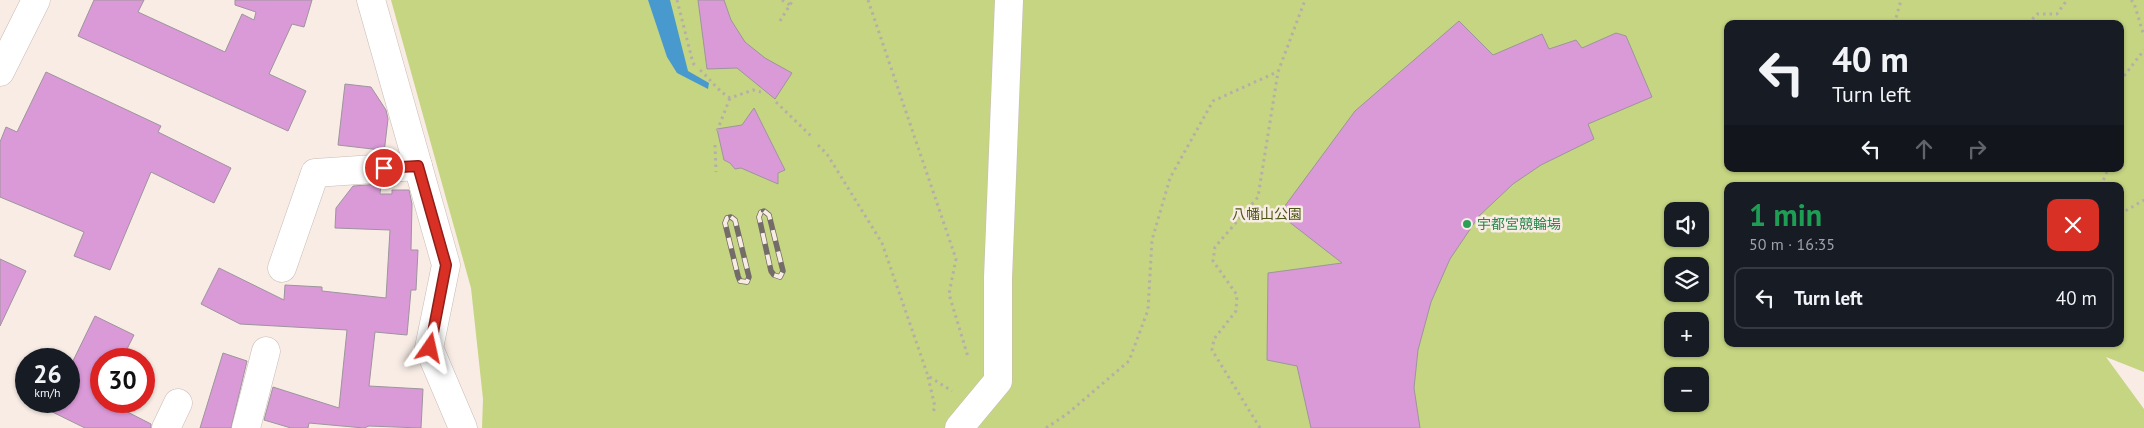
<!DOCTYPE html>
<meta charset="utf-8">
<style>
body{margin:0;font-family:"PT Sans","Noto Sans JP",sans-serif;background:#242831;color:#f1f3f6;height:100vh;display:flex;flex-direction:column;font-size:19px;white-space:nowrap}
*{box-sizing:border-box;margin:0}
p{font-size:16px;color:#9ea1a6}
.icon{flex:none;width:28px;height:28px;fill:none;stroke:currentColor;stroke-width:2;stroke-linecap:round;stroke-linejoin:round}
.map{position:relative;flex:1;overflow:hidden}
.drawer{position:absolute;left:1724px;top:182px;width:400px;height:165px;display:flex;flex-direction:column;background:#171b24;border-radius:10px;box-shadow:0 1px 4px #0004}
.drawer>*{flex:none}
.banner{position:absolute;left:1724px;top:20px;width:400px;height:152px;border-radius:10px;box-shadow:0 1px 4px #0004;background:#171b24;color:#f1f3f6;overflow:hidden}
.controls{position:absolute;left:1664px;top:202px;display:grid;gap:10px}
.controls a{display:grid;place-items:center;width:45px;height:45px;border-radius:10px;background:#171b24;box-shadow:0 1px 4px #0004;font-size:25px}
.speed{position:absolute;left:15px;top:348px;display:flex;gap:10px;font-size:25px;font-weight:700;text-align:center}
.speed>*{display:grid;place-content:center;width:65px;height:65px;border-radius:50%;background:#171b24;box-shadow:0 1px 4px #0004;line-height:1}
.speed small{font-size:12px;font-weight:400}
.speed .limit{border:8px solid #d22;background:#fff;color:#111}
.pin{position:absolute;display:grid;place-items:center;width:42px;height:42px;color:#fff;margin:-21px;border:2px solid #fff;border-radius:50%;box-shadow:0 1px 5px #0007}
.me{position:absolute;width:55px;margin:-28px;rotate:11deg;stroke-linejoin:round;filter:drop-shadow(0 0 4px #0008)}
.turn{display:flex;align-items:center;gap:18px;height:105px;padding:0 25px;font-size:22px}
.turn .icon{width:65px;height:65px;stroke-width:2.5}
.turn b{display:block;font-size:35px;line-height:42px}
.lanes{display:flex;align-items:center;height:48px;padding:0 25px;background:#0003;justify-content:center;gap:25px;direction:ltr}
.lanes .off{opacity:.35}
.round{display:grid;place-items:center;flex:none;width:52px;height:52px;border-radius:10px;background:#242831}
.head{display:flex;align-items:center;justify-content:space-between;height:85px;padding:0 25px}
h1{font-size:30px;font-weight:600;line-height:38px;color:#1e9e55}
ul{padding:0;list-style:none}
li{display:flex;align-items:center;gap:15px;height:62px;margin:0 10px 8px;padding:0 15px;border:2px solid #363941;border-radius:10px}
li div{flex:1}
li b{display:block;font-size:19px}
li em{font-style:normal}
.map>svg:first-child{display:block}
</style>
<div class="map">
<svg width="2144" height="428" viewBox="0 0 2144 428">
<rect width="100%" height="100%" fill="#f8ece5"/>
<path fill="#c5d582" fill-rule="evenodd" d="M 391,0 L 2144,0 L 2144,372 L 2106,357 L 2144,409 L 2144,428 L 482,428 L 483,399 L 471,288 ZM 1728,24 L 2120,24 L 2120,169 L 1728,169 ZM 1728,186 L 2120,186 L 2120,344 L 1728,344 ZM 1672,211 L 1700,211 L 1700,239 L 1672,239 ZM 1672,266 L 1700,266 L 1700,294 L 1672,294 ZM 1672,321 L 1700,321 L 1700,349 L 1672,349 ZM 1672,376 L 1700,376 L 1700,404 L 1672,404 Z"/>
<polygon fill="#4899ce" points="648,0 670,0 688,71 709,83 708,89 677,73 667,57"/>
<g fill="#da9ad8" stroke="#9d949c">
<polygon points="94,0 144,0 138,12 225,52 242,14 254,20 256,12 235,5 235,0 312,0 304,27 292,24 269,74 306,91 288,131 78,36"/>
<polygon points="698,0 724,0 731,20 745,42 765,58 792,73 775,99 737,68 707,69"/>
<polygon points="1459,21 1493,55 1542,34 1549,49 1576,40 1582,48 1616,33 1626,36 1652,97 1588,124 1594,139 1541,165 1513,184 1479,216 1450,259 1431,302 1418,350 1414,388 1420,428 1311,428 1297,366 1267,360 1268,273 1342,263 1279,214 1355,111"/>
<polygon points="46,72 161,126 158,132 231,168 214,203 151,172 110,270 74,256 84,232 0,197 0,142 6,127 17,132"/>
<polygon points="345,84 371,87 386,110 388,119 384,153 379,153 381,150 338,145"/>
<polygon points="754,108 785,170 778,173 778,184 741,168 735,169 730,163 724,160 717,129 742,125"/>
<polygon points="381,184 380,194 392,194 392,190 409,190 412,204 411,250 418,250 416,290 411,290 407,335 375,332 369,386 423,389 421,428 369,426 364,428 309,423 308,428 291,428 264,420 273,387 339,408 347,330 240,324 201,304 219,268 284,300 285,285 322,287 322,291 386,298 390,230 335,228 336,208 353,186"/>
<polygon points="0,259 26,271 0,326"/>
<polygon points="95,316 134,335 122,359 101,359 101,401 106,401 151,424 151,428 85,428 30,401 69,401 69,369"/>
<polygon points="223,353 247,361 231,428 200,428"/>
</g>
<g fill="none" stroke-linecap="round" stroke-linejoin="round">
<g stroke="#c8bcb6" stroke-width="29">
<g id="street">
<polyline points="371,0 446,265 429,348 463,428"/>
<polyline points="282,268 315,173 418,166"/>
<polyline points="166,428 178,403"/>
<polyline points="246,428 266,351"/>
<polyline points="959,428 998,381 998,278 1009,0"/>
</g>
</g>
<g stroke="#c8bcb6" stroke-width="29">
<polyline id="secondary" points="0,72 36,0"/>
</g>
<g stroke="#b8aea8" stroke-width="3" stroke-dasharray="2.5 4" stroke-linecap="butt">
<polyline points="677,0 693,63 696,67"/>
<polyline points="782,0 790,5"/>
<polyline points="868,0 956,259 949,294 968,357"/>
<polyline points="2131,0 2134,3 2144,36"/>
<polyline points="780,21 793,0"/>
<polyline points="1896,24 1896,18 1901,0"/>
<polyline points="2028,24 2037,14 2057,14 2067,0"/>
<path d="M 700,70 C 711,80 717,90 730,98 L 753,90 L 761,92"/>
<polyline points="2120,81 2144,50"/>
<polyline points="776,102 811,136"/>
<polyline points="717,131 730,98"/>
<polyline points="715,145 716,172"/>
<polyline points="818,145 827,154 882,243 928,376 952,391"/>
<polyline points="2101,186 2108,169"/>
<polyline points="2120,214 2144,200"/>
<polyline points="928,377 935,407 933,412"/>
<polyline points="1046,428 1067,414 1129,361 1148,310 1152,240 1170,178 1213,101 1277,72"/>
<polyline points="1260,428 1212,350 1214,339 1236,311 1237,295 1213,261 1215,247 1258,197 1278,72 1305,0"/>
</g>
<use href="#street" stroke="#fff" stroke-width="28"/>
<use href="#secondary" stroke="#fff" stroke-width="28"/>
<g stroke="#736c68" stroke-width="5.5">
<g id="rail">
<polygon points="764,211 769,215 783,271 780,277 774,275 771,271 759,217 761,212"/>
<polygon points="731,217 735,220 749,277 747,282 740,281 738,276 725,223 727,218"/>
</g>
</g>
<use href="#rail" stroke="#f8ece5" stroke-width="4" stroke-dasharray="11" stroke-linecap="butt"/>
</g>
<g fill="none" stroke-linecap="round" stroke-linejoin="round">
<g stroke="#8d1f18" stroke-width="12">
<polyline id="route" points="384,168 418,166 446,265 430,348"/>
</g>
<use href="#route" stroke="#d93025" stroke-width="9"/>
</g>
<circle fill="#2e9e5b" stroke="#f8ece5" stroke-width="2" cx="1467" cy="224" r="5"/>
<g text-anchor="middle" stroke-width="5" stroke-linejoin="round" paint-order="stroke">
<g font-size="14" fill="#4d5618" stroke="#f8ece5">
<text x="1267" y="219">八幡山公園</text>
</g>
<g font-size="14" fill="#27864d" stroke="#f8ece5" text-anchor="start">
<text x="1477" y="229">宇都宮競輪場</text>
</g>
</g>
</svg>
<div class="controls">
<a><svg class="icon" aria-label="sound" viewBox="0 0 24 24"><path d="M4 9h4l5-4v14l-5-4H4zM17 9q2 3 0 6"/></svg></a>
<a><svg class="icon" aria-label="layers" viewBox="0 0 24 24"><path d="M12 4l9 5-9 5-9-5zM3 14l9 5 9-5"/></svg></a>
<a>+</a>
<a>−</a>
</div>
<div class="speed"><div>26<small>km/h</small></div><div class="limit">30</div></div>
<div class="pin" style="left:384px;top:168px;background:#d93025"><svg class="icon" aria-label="arrive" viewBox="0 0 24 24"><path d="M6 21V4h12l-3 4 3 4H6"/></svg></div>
<svg class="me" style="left:430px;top:348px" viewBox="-20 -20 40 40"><path d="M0-17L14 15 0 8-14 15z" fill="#d93025" stroke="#fff" stroke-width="4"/></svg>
<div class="banner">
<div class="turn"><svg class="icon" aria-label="left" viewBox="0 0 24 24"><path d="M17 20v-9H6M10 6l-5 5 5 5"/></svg><div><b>40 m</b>Turn left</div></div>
<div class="lanes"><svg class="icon" aria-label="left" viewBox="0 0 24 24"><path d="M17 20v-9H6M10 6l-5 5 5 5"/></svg><svg class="icon off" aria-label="ahead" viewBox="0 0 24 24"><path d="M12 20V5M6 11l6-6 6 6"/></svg><svg class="icon off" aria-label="right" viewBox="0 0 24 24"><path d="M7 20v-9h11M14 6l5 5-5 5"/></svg></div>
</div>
<section class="drawer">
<div class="head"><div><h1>1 min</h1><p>50 m · 16:35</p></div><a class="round" style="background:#d93025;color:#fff"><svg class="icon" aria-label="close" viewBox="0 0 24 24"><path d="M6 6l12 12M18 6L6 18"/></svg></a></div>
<ul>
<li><svg class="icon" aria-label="left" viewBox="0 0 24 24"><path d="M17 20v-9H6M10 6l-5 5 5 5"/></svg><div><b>Turn left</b></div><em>40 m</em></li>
</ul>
</section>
</div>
